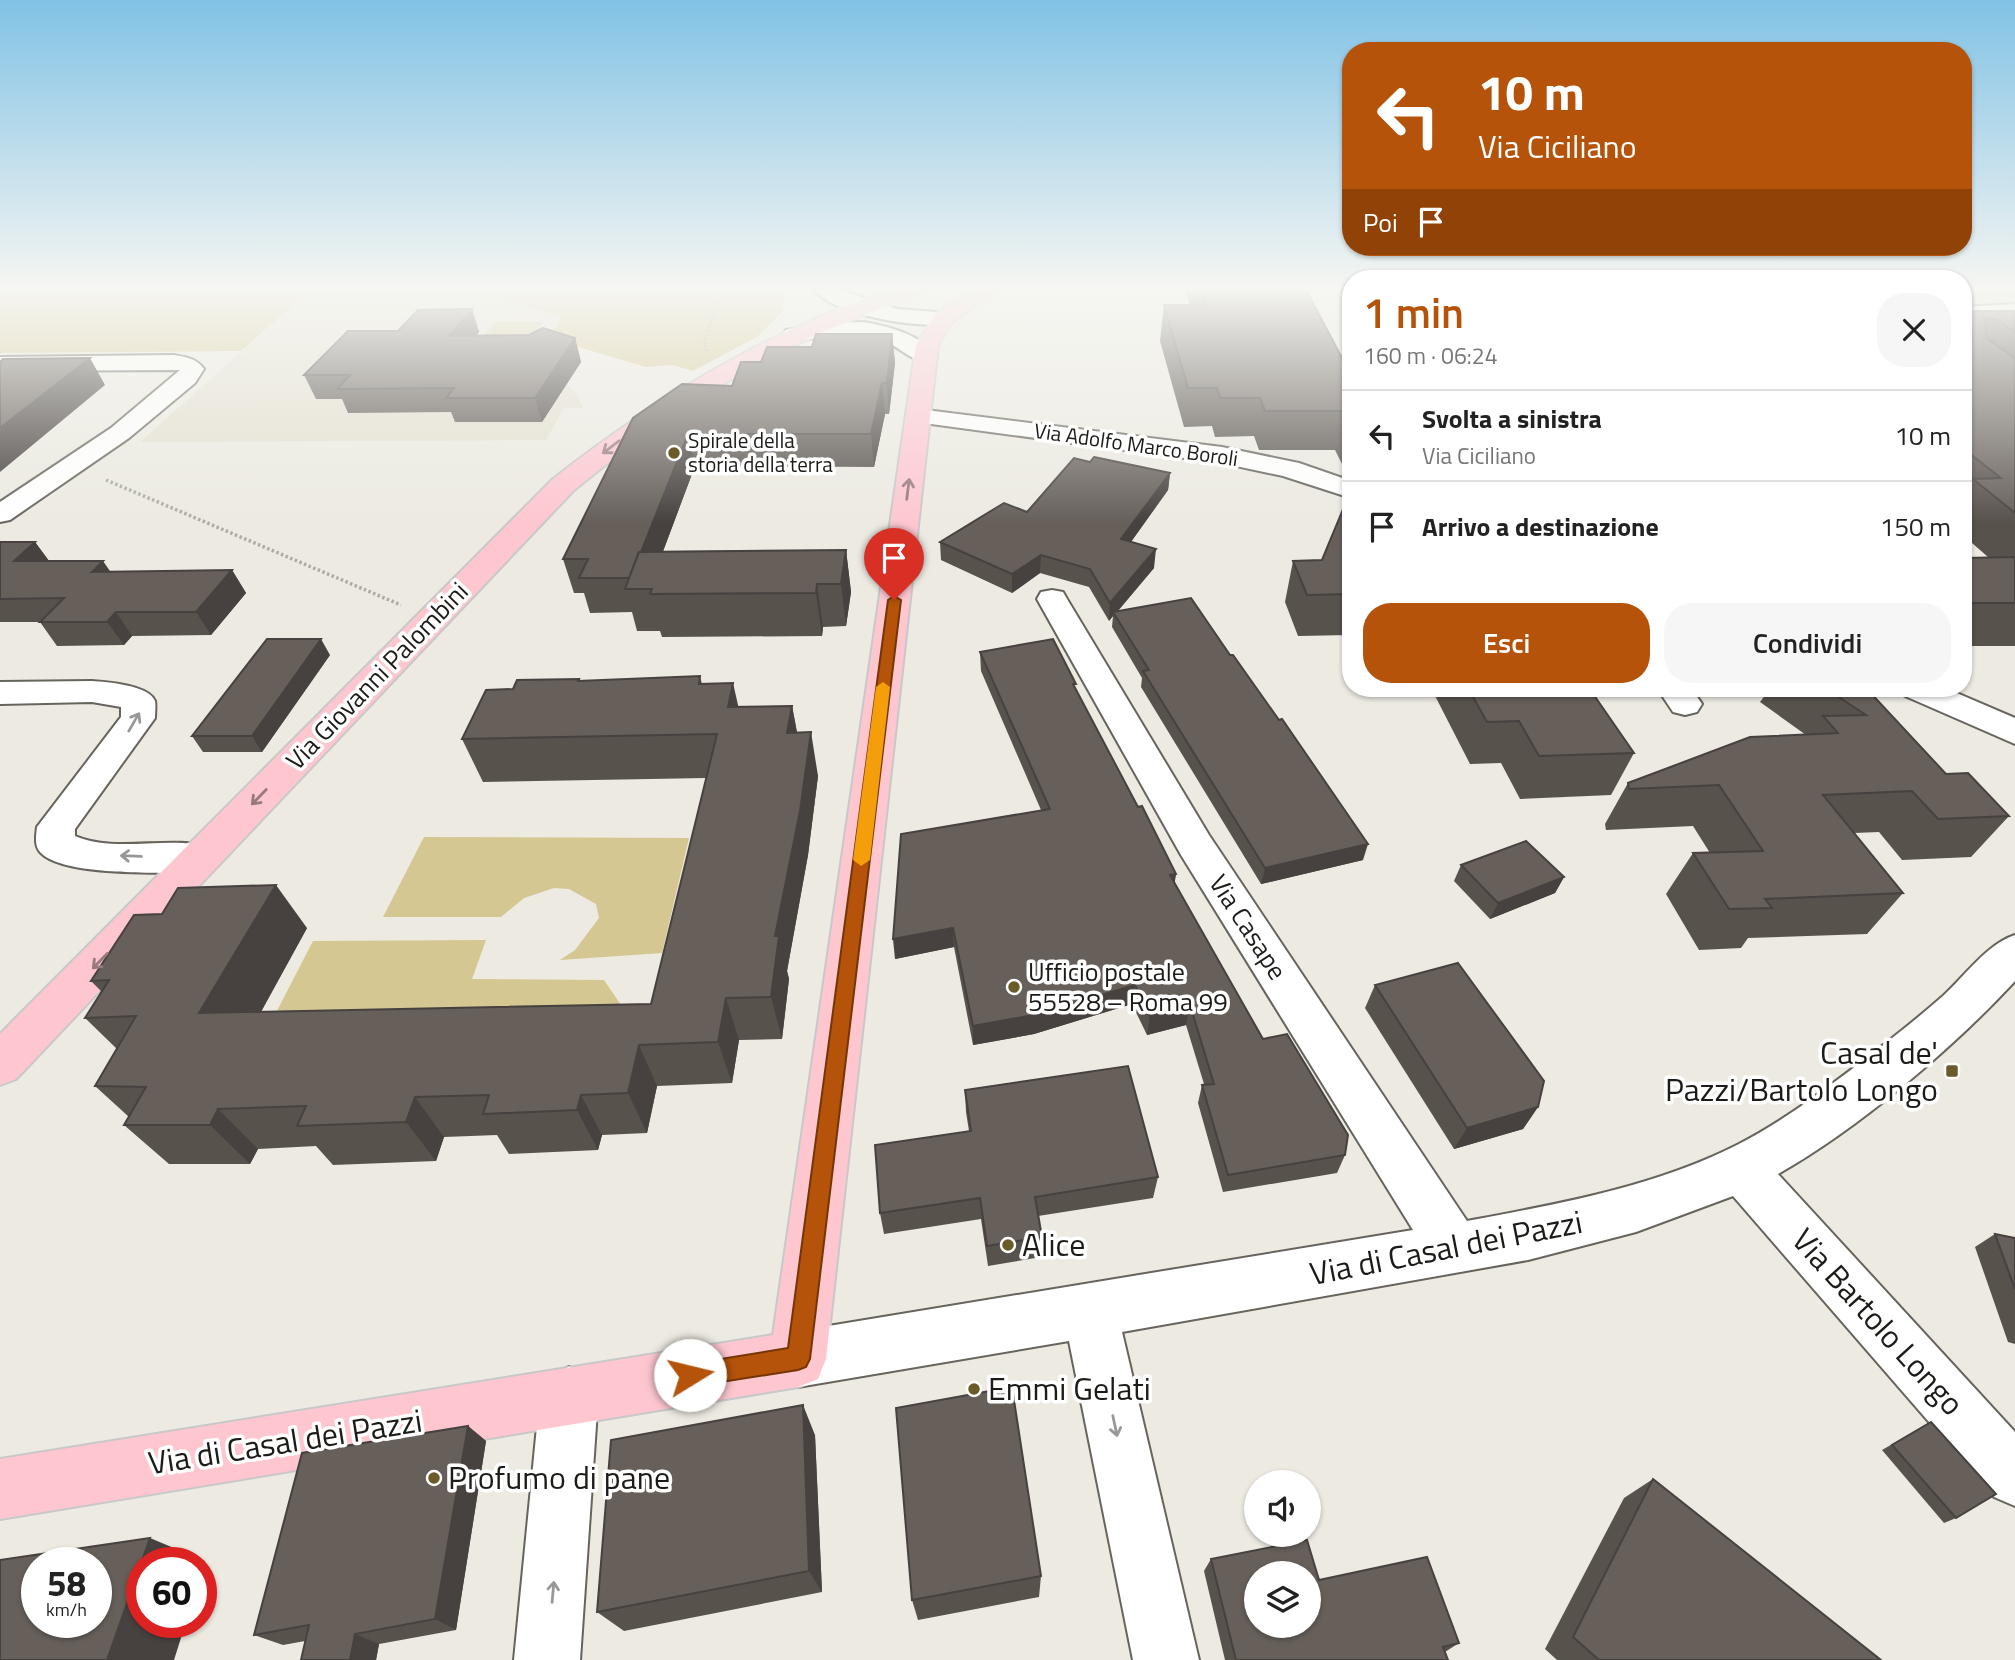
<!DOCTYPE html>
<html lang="it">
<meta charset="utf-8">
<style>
body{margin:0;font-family:"Titillium Web",sans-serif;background:#f6f6f6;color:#222;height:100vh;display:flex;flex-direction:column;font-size:26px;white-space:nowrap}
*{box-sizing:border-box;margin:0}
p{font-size:23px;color:#767676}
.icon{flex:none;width:38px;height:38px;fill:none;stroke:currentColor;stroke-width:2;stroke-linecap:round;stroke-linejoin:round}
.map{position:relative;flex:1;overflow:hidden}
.details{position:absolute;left:1342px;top:270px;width:630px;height:427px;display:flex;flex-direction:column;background:#fff;border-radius:28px;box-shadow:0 2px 5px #0004}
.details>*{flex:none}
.top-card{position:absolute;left:1342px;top:42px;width:630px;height:214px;border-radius:28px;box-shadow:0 2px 5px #0004;background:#b45309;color:#fff;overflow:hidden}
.buttons{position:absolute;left:1244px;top:1470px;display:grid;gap:14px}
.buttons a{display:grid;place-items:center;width:77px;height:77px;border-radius:50%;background:#fff;box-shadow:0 2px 5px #0004;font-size:35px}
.speed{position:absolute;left:21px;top:1547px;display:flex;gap:14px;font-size:35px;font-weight:700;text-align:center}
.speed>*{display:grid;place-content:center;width:91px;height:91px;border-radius:50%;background:#fff;box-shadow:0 2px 5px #0004;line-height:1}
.speed small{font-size:18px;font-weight:400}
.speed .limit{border:10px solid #d22;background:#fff;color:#111}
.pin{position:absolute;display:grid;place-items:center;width:60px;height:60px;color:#fff;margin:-72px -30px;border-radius:50% 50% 50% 0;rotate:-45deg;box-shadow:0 0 7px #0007}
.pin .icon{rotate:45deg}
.me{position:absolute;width:77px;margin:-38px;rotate:81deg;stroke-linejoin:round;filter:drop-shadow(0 0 5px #0008)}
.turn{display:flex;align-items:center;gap:24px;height:147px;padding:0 21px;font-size:32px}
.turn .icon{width:91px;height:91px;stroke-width:2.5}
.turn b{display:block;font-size:49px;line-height:60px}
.then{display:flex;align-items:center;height:66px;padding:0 21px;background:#0003;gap:14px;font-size:26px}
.round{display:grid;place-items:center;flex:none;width:74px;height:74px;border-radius:28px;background:#f6f6f6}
.headline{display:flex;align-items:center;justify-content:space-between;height:119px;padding:0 21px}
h1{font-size:42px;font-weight:600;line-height:52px;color:#b45309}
.primary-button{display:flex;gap:14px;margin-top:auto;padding:14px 21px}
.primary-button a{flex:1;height:80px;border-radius:28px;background:#b45309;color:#fff;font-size:28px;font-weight:600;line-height:80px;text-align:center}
.primary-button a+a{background:#f6f6f6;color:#222}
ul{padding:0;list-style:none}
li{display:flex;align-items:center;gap:21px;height:91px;padding:0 21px;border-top:2px solid #e0e0e0}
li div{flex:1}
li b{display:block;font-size:26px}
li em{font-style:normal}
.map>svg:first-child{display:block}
</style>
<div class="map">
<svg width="2015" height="1660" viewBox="0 0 2015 1660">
<rect width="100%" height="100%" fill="#eceae1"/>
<polygon fill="#e7dfca" points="1964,291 2015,291 2015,301 1964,305"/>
<polygon fill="#e3dfcf" points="309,291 468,291 563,317 534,355 576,393 583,408 564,408 546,440 140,442"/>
<g fill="#d4c792">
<polygon points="0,291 0,290 309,291 241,351 0,353"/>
<polygon points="468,291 785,291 783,311 757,337 693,371 672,365 646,367 548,338 562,317"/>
<polygon points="495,322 543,322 519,357 467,357"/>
<polygon points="424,837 689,838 662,953 560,960 575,950 599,918 596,904 569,889 554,888 524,898 501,917 383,917"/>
<polygon points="486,940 472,979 604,980 638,1030 264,1036 313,941"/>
</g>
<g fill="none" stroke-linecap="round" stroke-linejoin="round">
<g stroke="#66645d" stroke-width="4">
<g id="minor">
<path d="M 814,290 L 841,290 L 897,309 L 951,313 L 954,318 L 951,323 C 921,330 834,315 814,290 Z"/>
<polygon points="2015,304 2015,316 1964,319 1964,307"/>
<path d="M 864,322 C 890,327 921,334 937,357 L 934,362 C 915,367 896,342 875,337 C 857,333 837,335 819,337 C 808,339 797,342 786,340 L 783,335 L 786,330 L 829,323 Z"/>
<path d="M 174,355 C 186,357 196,358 204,369 L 195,383 L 129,438 L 10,520 L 0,522 L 0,502 L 111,428 L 180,370 L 0,371 L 0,357 Z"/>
<polygon points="918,409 1222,447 1299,463 1351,481 1351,498 1283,476 1222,463 909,421 906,416 909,411"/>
<path d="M 1052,590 L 1063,592 L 1067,599 L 1209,835 L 1467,1221 C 1558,1204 1654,1187 1737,1145 C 1784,1121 1827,1088 1869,1056 C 1894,1037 1919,1017 1943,996 C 1965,976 1987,944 2015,935 L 2015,981 C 1952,1049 1859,1128 1778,1174 L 2015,1432 L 2015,1506 L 1994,1497 L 1733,1196 L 1636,1232 L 1528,1260 L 1122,1332 L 1199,1660 L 1133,1660 L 1069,1341 L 798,1387 L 778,1379 L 770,1359 L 778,1339 L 798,1331 L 1413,1230 L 1181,855 L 1037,599 L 1041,592 Z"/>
<path d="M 92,681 C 107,682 149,685 155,701 C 156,706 155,713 155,718 L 75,829 L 75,836 C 118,854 169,834 213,848 L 219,858 L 213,868 L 199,873 C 165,872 65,877 41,853 C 34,846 36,836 37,827 L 121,717 L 121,707 L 92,702 L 0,704 L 0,682 Z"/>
<polygon points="1657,688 1691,688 1702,704 1697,712 1685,715 1673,712"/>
<polygon points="1900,688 1945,688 2015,718 2015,744 1905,696"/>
<polygon points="569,1367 589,1376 598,1396 580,1660 514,1660 540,1396 549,1376"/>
</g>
</g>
<g stroke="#c9c8c8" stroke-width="4">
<g id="major">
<path d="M 892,290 L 924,290 L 921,294 C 788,338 681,402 573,491 L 16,1079 L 0,1085 L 0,1034 L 553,479 C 657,398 766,331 892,290 Z"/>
<polygon points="971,290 999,290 951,323 938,345 826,1359 818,1379 798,1387 0,1519 0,1459 773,1335 916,345 936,314"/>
</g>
</g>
<polyline stroke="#adaba4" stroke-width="2.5" stroke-dasharray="2 2" stroke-linecap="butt" points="707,351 704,344 720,290"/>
<polyline stroke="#adaba4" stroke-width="3.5" stroke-dasharray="2.5 2.5" stroke-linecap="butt" points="106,480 401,605"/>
<use href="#minor" fill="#fff" fill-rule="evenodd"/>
<use href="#major" fill="#fec7d0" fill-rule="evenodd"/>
</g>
<g fill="#58524d">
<polygon points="1185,290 1306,290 1351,375 1351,468 1344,468 1335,450 1259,450 1254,436 1215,437 1212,426 1184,427 1160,341 1164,305 1190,305"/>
<polygon points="1964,307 1969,311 2015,311 2015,646 1964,646 1964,558 1988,557 1964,536"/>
<polygon points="472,309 479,332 476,336 575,338 581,362 542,422 455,422 451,412 348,413 342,399 316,399 304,375 398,331"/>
<polygon points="892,334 895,363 889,414 885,414 874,467 695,466 663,551 846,550 851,592 846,626 823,627 822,636 662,637 660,631 637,631 632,612 590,613 584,593 574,593 563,559 732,386 761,362 812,347"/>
<polygon points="1090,462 1170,473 1168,490 1131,542 1154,568 1118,611 1363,860 1261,884 1141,687 1142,678 1112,627 1113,616 1109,621 1089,587 1040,573 1012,593 941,560 940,542 1027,512"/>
<polygon points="1351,490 1351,639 1349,635 1298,636 1285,602 1293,561 1322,560"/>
<polygon points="0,542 35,542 49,561 110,572 232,570 246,593 211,635 132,636 124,645 57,646 40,622 0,622"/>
<polygon points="980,652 1076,689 1138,807 1176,874 1174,883 1263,1039 1345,1155 1337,1173 1223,1192 1198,1103 1202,1085 1204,1084 1186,1025 1147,1035 1132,1004 1034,1034 973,1045 954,947 895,959 1041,810 981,671"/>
<polygon points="330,655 262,752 203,752 192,736"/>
<polygon points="700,676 702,684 738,707 792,706 797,732 818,776 808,855 787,971 789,979 782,1039 739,1040 732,1083 657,1086 647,1133 602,1135 598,1150 509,1154 497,1135 444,1137 436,1161 333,1165 316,1146 258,1149 250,1164 169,1164 124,1125 129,1117 95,1086 117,1049 85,1018 102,992 91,981 307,928 261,1012 651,1004 706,778 483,782 462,739 513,689 579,679 580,681"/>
<polygon points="1431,688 1589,688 1634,753 1611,795 1520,799 1501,763 1470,764"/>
<polygon points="1756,688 1874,688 1871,693 1946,774 2009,816 1971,857 1902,860 1879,832 1854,833 1903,893 1867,934 1748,938 1741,948 1699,950 1666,894 1693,853 1710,853 1693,826 1606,830 1605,824 1628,783 1806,735 1760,702 1766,694"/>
<polygon points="1461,865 1564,877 1555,893 1490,919 1454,881"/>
<polygon points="1375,985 1538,1107 1523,1129 1454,1149 1365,1008"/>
<polygon points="965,1090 1158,1177 1153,1198 1038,1216 1042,1237 1041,1257 988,1266 981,1219 884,1234 880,1213 969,1131 966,1112"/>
<polygon points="1995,1234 2015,1238 2015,1344 2008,1342 1975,1247"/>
<polygon points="1931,1422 1956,1518 1944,1523 1882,1450"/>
<polygon points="468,1426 486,1441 456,1630 379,1644 376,1660 301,1660 305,1641 283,1645 254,1635"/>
<polygon points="815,1435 822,1592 624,1631 597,1612"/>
<polygon points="1653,1479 1881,1660 1557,1660 1545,1649 1624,1498"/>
<polygon points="1211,1559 1319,1580 1459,1643 1445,1652 1448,1660 1225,1660 1204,1571"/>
<polygon points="1041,1576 1039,1597 918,1620 912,1600"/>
</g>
<g fill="#47423f">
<polygon points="472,309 479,332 458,359 449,336"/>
<polygon points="892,334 895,363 889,414 887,383"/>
<polygon points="575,338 581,362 542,422 535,398"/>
<polygon points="90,358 105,385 0,472 0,428"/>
<polygon points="882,383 885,414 874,467 871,434"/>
<polygon points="688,434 695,466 649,589 630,578"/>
<polygon points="1170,473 1168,490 1120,557 1121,539"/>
<polygon points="35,542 52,565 14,561"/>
<polygon points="1156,549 1154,568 1115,614 1113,612 1113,616 1109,621 1110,603"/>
<polygon points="846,550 851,592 846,626 841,584"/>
<polygon points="1041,555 1040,573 1012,593 1012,574"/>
<polygon points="103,561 119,584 92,572"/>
<polygon points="232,570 246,593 211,635 196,612"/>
<polygon points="817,584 823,627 822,636 816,593"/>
<polygon points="116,612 132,636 124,645 107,622"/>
<polygon points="321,639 330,655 262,752 252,736"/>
<polygon points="733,683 743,727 728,707"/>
<polygon points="1855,688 1874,688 1858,710"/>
<polygon points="792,706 800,749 787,733"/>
<polygon points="811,732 818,776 808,855 787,971 789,979 782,1039 771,997 775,936"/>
<polygon points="1368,844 1363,860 1261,884 1265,868"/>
<polygon points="1176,874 1173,894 1170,875"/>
<polygon points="1564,877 1555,893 1490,919 1498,903"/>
<polygon points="276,885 307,928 237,1055 199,1013"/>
<polygon points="953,928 954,947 895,959 893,939"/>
<polygon points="1135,985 1132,1004 1034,1034 973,1045 973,1026"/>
<polygon points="726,998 739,1040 732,1083 718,1042"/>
<polygon points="1190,1005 1186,1025 1147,1035 1150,1016"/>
<polygon points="639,1045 657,1086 647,1133 628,1093"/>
<polygon points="581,1095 602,1135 598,1150 577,1110"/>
<polygon points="415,1097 444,1137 436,1161 406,1122"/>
<polygon points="1538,1107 1523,1129 1454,1149 1467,1128"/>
<polygon points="218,1109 258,1149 250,1164 210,1125"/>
<polygon points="803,1405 815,1435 822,1592 809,1571"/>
<polygon points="468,1426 486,1441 456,1630 435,1619"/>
<polygon points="150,1538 205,1561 201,1573 201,1563 142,1563 142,1622 186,1622 174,1660 107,1660"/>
<polygon points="355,1634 379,1644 376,1660 350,1660"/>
</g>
<g fill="#665f5a" stroke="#47423f" stroke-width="2" fill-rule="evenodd">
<polygon points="1201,290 1306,290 1351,375 1351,425 1344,411 1265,411 1260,398 1220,398 1217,388 1188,388 1164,305 1206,305"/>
<polygon points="1964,307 1969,311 2015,311 2015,332 1996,319 1985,318 1986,338 2015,358 2015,513 1973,479 2001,478 1964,449"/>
<polygon points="472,309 449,336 529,335 543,328 575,338 535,398 446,398 454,388 337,389 350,375 304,375 348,331 398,331 418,310"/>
<polygon points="816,334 892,334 887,383 882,383 871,434 688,434 641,552 639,552 629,578 579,578 588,559 563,559 633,418 682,384 732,386 741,362 761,362 767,347 812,347"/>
<polygon points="90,358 0,428 0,362 3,359"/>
<polygon points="1094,457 1170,473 1121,539 1156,549 1110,603 1090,569 1041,555 1012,574 940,542 1004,503 1027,512 1074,458 1090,462"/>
<polygon points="1351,490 1351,594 1307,595 1293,561 1322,560"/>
<polygon points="0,542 35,542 14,561 103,561 92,572 232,570 196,612 116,612 107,622 40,622 64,598 0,599"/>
<polygon points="846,550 841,584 817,584 816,593 650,594 652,589 625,589 639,552"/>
<polygon points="2015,557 2015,603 1964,603 1964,558"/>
<polygon points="1191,598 1230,655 1233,655 1279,720 1282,719 1368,844 1265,868 1143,671 1149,670 1113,612"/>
<polygon points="267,639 321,639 252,736 192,736"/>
<polygon points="1053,639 1076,684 1073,684 1138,807 1142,806 1176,874 1170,875 1263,1039 1287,1034 1348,1135 1345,1155 1228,1175 1202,1085 1214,1084 1190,1005 1150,1016 1135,985 1034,1015 973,1026 953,928 893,939 901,834 1050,809 980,652"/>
<polygon points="700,676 699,684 733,683 728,707 792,706 787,733 811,732 800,811 775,936 779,936 771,997 726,998 718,1042 639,1045 628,1093 581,1095 577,1110 483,1114 489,1095 415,1097 406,1122 297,1126 306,1106 218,1109 210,1125 124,1125 146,1087 95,1086 136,1016 85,1018 109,980 91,981 134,915 162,914 178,888 276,885 199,1013 651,1004 717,734 462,739 486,690 513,689 517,680 579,679 578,681"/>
<polygon points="1468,688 1589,688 1634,753 1539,756 1519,721 1487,722"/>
<polygon points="1825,688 1866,688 1946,774 1968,773 2009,816 1938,819 1912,791 1823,795 1903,893 1765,899 1772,908 1729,909 1693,853 1763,851 1719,785 1629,789 1628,783 1750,737 1838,733 1823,716 1866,715"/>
<polygon points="1526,841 1564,877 1498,903 1461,865"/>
<polygon points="1458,963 1544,1081 1538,1107 1467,1128 1375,985"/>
<polygon points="1128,1066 1158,1177 1035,1197 1042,1237 987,1246 980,1198 880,1213 875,1145 971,1131 965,1090"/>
<polygon points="1995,1234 2015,1238 2015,1289"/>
<polygon points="1012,1387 1041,1576 912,1600 896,1408"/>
<polygon points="803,1405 809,1571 597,1612 611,1440"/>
<polygon points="1931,1422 1996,1494 1956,1518 1892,1445"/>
<polygon points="468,1426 435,1619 355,1634 350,1660 301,1660 309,1625 254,1635 302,1453"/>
<polygon points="1653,1479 1881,1660 1599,1660 1573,1637"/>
<path d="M 150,1538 L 107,1660 L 0,1660 L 0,1560 ZM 37,1563 L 96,1563 L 96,1622 L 37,1622 Z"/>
<path d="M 1307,1540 L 1319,1580 L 1427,1557 L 1459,1643 L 1443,1647 L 1448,1660 L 1236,1660 L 1211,1559 ZM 1256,1573 L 1309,1573 L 1309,1626 L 1256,1626 Z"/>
</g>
<defs><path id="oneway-shaft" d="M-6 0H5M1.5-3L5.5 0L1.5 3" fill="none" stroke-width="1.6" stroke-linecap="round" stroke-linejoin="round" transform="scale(1.75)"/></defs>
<g stroke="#987a7d">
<use href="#oneway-shaft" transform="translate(611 447) rotate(143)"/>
<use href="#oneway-shaft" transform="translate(908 489) rotate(-83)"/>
<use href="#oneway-shaft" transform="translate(259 797) rotate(134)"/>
<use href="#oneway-shaft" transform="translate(100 961) rotate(134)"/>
</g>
<g stroke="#999897">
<use href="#oneway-shaft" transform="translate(134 722) rotate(-60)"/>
<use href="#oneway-shaft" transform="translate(131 856) rotate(-178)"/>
<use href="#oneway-shaft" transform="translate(1115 1426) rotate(78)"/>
<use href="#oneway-shaft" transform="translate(553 1592) rotate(-85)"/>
</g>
<linearGradient id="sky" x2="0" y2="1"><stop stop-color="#81c2e5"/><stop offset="0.55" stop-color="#f6f6f2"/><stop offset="1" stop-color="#f6f6f2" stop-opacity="0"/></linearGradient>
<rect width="2015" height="523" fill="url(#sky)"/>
<polygon fill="#b45309" stroke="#753606" stroke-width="2" points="894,596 901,600 810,1359 806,1367 798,1370 690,1387 681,1384 678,1375 681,1367 690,1364 788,1348 888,600"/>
<polygon fill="#f59e0b" points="883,682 890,687 870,860 861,866 853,860 876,687"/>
<g fill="#6b5b28" stroke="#fff" stroke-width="2.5">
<circle cx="674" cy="453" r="7"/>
<circle cx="1014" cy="987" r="7"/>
<rect x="1945" y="1064" width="14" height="14" rx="3.5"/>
<circle cx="1008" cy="1245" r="7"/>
<circle cx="974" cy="1389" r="7"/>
<circle cx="434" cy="1478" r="7"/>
</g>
<g text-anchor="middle" stroke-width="7" stroke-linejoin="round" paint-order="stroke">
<g font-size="21" fill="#1c1b18" stroke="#fff" text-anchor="start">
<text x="688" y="448">Spirale della<tspan x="688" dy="24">storia della terra</tspan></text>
</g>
<g font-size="21" fill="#1c1b18" stroke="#fff">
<text transform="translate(1136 445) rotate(8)" y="7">Via Adolfo Marco Boroli</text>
</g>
<g font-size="26" fill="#1c1b18" stroke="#fff">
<text transform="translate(377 676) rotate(-46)" y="9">Via Giovanni Palombini</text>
<text transform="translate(1248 927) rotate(57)" y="9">Via Casape</text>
</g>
<g font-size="26" fill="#1c1b18" stroke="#fff" text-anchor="start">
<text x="1028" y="981">Ufficio postale<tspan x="1028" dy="30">55528 – Roma 99</tspan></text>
</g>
<g font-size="32" fill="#1c1b18" stroke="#fff" text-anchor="start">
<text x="1938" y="1064" text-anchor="end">Casal de'<tspan x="1938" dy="37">Pazzi/Bartolo Longo</tspan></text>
<text x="1022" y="1256">Alice</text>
<text x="988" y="1400">Emmi Gelati</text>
<text x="448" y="1489">Profumo di pane</text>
</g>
<g font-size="32" fill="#1c1b18" stroke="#fff">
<text transform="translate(1446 1248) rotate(-11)" y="11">Via di Casal dei Pazzi</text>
<text transform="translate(1878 1322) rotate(48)" y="11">Via Bartolo Longo</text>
<text transform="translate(285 1442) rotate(-9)" y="11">Via di Casal dei Pazzi</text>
</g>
</g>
</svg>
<div class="buttons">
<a><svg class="icon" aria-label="sound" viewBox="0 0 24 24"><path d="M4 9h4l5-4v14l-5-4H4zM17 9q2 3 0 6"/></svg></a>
<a><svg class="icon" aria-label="layers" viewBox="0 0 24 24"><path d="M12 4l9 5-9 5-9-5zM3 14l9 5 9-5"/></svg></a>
</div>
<div class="speed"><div>58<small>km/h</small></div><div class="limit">60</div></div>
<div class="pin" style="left:894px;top:600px;background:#d93025"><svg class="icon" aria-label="arrive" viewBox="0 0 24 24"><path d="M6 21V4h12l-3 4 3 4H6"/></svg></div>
<svg class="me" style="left:690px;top:1375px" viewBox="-20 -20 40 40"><circle r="19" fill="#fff"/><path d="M0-13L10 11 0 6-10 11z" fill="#b45309"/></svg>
<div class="top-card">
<div class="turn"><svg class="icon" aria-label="left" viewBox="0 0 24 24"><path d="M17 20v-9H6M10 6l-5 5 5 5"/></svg><div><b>10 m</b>Via Ciciliano</div></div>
<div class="then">Poi<svg class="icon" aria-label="arrive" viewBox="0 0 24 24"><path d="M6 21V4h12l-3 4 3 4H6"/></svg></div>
</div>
<section class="details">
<div class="headline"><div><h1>1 min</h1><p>160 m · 06:24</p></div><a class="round"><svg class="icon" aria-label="close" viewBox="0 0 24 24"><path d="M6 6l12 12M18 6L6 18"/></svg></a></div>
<ul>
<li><svg class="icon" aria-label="left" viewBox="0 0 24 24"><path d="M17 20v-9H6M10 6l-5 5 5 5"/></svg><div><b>Svolta a sinistra</b><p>Via Ciciliano</p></div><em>10 m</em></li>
<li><svg class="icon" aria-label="arrive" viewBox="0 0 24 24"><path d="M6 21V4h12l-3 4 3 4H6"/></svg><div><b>Arrivo a destinazione</b></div><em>150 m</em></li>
</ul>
<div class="primary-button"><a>Esci</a><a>Condividi</a></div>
</section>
</div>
